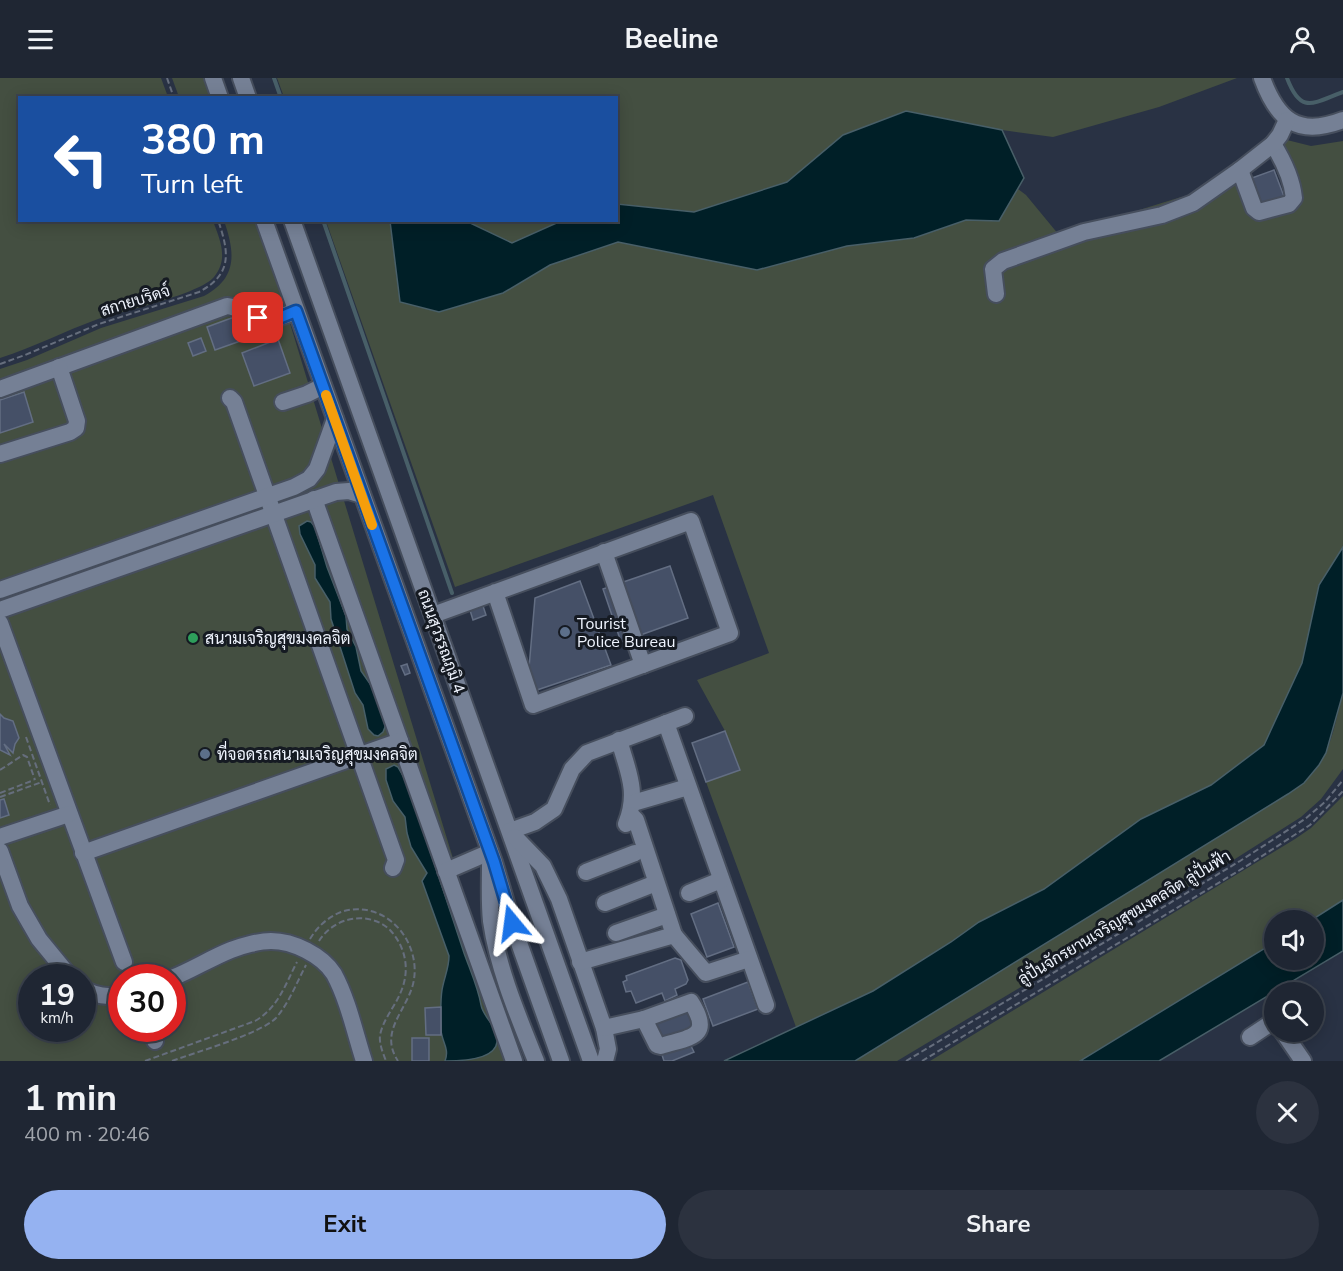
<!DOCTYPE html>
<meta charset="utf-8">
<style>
body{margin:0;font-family:"Nunito Sans",Sarabun,sans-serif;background:#2c323f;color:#f1f3f6;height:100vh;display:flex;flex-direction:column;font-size:22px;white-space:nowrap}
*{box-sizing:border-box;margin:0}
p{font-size:20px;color:#a1a5ac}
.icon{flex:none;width:33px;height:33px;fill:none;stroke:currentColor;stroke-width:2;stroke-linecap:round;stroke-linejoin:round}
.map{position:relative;height:983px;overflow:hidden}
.details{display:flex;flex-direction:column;background:#1f2633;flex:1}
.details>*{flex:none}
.hud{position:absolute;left:18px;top:18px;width:600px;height:126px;border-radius:0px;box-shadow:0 3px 15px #0003,0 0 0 2px #3c434e;background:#1a4fa0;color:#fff;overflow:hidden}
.buttons{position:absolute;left:1264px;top:832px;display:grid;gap:12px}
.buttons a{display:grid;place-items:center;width:60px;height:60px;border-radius:50%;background:#1f2633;box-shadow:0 3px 15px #0003,0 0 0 2px #3c434e;font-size:30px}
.speed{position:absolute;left:18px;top:886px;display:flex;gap:12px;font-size:30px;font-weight:700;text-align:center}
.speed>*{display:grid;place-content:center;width:78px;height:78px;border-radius:50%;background:#1f2633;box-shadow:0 3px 15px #0003,0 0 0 2px #3c434e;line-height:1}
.speed small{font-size:15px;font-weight:400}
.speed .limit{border:9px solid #d22;background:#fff;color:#111}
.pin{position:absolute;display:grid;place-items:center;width:51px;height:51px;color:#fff;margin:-26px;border-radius:12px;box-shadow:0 3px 9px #0006}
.me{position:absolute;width:66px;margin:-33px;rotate:344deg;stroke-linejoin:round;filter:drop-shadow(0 0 4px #0008)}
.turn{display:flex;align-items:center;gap:21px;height:126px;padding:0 24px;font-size:27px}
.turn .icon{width:78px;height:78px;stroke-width:2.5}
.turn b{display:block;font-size:42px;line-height:51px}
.round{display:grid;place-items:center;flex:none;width:63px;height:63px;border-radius:32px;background:#2c323f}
.overview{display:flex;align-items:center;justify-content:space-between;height:102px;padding:0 24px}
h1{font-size:36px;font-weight:700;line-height:45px}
.button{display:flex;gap:12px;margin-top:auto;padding:12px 24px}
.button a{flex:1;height:69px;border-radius:36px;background:#95b2f1;color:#111;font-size:24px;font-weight:700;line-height:69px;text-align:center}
.button a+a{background:#2c323f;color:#f1f3f6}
header{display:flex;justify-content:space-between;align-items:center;height:78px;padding:0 24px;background:#1f2633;font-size:27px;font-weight:700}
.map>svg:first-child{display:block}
</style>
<header><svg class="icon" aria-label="menu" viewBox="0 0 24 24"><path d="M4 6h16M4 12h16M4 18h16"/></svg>Beeline<svg class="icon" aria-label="person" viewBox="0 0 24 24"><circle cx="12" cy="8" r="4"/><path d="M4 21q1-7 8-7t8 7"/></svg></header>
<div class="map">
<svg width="1343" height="983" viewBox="0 0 1343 983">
<rect width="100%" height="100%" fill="#293244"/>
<g fill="#444f41" fill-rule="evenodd">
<path d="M 0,0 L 161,0 L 168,19 L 20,20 L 20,142 L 213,143 C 220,162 229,181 214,199 C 200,216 123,233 98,241 C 65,253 34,269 0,280 Z"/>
<polygon points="172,0 209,0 216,19 179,19"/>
<polygon points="277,0 1237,0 1159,29 1053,59 1002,52 906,33 843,57 787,104 694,134 617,126 616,20 284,19"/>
<polygon points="1287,62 1311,68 1343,63 1343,469 1319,507 1302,585 1264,667 1211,707 1141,741 1044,811 979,844 951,864 873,913 796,949 706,704 740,691 725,653 697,602 769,575 713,417 455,509 326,143 390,143 400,224 503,215 550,187 618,164 757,192 847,168 914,160 966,142 999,143 1018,111 1026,117 1059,157 1181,119 1216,114 1239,104 1256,142 1300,126 1280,69"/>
<path d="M 224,143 L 261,143 L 289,220 L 285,229 L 466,823 L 522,983 L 0,983 L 0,291 L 27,282 L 101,250 L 204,218 C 238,200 235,174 224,143 ZM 32,900 L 82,900 L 82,951 L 32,951 ZM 122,900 L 172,900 L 172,951 L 122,951 Z"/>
<polygon points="466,143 561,143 512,165"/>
<path d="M 1343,615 L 1343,691 L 1321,721 L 1301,739 L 1235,781 L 897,983 L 855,983 L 1288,716 C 1300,708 1311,699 1319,687 C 1332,669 1337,636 1343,615 Z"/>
<polygon points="1343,718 1343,822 1310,843 1275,843 1275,864 1080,983 930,983 1295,761 1311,750"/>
</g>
<g fill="#001f27" stroke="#485f68" stroke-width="1.5">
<polygon points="906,33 1002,52 1024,100 999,143 966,142 914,160 847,168 757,192 618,164 550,187 503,215 439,234 400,224 390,143 466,143 512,165 561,143 616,142 617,126 694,134 787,104 843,57"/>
<polygon points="307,443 311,444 315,449 327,489 346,538 347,551 356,569 361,593 373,610 384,640 385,649 383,654 378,658 374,657 368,651 363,627 355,615 331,541 330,524 315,500 315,487 300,456 299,448"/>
<polygon points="1343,469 1343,615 1326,675 1319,687 1304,705 1288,716 855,983 724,983 873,913 951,864 979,844 1044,811 1141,741 1211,707 1264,667 1302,585 1319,507"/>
<path d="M 394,687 L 398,689 L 405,701 C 426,759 445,817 464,875 C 470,892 478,909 481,927 C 483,940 500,950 497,964 C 495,982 459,983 445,983 C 450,970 441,963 441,951 C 441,938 440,925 442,912 C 444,900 449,890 449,878 L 422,803 L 427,795 L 411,769 L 407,755 L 405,739 L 393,723 L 386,702 L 386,691 Z"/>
<polygon points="1343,822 1343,873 1159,983 1080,983 1275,864 1275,882 1314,882 1314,843 1310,843"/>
</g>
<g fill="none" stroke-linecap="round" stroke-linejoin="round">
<g stroke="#485f68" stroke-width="4">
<polyline points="274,0 281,20"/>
<path d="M 1287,0 C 1301,37 1313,25 1343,14"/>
<polyline points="323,142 452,515"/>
</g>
</g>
<g fill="#455067" stroke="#636e83" stroke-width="1.5">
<polygon points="1274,92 1285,121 1262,129 1252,100"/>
<polygon points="237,238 246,261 215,272 207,249"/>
<polygon points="201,260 206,273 193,278 188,265"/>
<polygon points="278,261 290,295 254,308 242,275"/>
<polygon points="24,314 33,344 0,355 0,322"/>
<polygon points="670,488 688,540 621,564 603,511"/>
<polygon points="580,503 611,587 537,612 529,590 535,520"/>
<polygon points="482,525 486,537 473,542 469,529"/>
<polygon points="407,586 410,595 405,597 401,588"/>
<polygon points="0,636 4,640 13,643 19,660 15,666 13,675 4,666 10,677 0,672"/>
<polygon points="725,653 740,692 706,704 692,665"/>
<polygon points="4,721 9,737 0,740 0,722"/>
<polygon points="718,825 734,869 707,879 691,836"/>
<polygon points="675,880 681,882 688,902 686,906 675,911 677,917 665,923 662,915 636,925 631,913 626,914 623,904 627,902 626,898"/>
<polygon points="748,904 758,931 713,948 703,921"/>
<polygon points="441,929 441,957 426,957 425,930"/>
<polygon points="688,932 695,951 657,965 650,945"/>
<rect x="412" y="960" width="17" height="23"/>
<polygon points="690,966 694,974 672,983 664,983 662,977"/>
</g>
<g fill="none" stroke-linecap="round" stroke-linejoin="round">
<g stroke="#464e5d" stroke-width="20">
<g id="minor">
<polyline points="213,0 220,20"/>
<polyline points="241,0 248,20"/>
<path d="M 1262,0 C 1277,41 1297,60 1343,42"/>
<path d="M 1240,92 L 1254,130 L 1259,134 L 1289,126 L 1294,120 C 1292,101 1283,82 1273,66"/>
<polyline points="264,142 494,784 512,845 561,983"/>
<polyline points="292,142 591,983"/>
<polyline points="996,216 993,191 1003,183 1084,154 1162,137 1193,125 1240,92 1273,66 1280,57 1287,42"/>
<path d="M 0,311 L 227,228 C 239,229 247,237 259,240 C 272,243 284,238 296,233"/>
<polyline points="230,320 234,324 396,782 393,790"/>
<polyline points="283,324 307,316 323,308"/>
<polyline points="0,376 70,354 76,350 77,343 59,289"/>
<polyline points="314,421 514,983"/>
<polyline points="604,474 643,587"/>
<polyline points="0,512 294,409 309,401 317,391 335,341"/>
<polyline points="0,532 336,414 349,413 362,417"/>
<polyline points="433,537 691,443 730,555 533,627 495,514"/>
<polyline points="0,545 124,884"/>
<polyline points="666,645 766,927"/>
<path d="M 619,662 C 628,694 639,714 626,746"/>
<polyline points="633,725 688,709"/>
<polyline points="510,753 535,744 554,731 572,691 587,675 685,638"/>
<polyline points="0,759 69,736"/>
<polyline points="515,759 543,788 559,821 604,950 608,971 605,983"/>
<polyline points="0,773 20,828 39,861 71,900"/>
<polyline points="83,775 400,663"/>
<path d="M 490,787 C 490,806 489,824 491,843 C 498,891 518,938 536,983"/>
<polyline points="446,793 490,774"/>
<polyline points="586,794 635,775"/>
<polyline points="689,815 721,802"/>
<polyline points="605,825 656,805"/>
<polyline points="616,855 667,837"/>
<polyline points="674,857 706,895 749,881"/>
<polyline points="580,884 674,857 636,742 631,737"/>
<path d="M 172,900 C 192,892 211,880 231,872 C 241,868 259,863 271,863 C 293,863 322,877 334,896 C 348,922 355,955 364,983"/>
<path d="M 82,910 C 95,918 108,920 122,916"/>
<path d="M 691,924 C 714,960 689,959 661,968 L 657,967 L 644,941 Z"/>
<polyline points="604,950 644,941"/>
<polyline points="151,951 155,963"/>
<polyline points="1283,954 1303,983"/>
<polyline points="1250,959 1268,947 1275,946"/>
</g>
</g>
<g stroke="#666e7d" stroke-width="2" stroke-dasharray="6 3" stroke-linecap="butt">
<polyline points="167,0 174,20"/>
<path d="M 0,286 L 25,277 L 99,246 L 199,214 C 233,196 229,174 218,142"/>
<polyline points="26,659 50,727"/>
<polyline points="0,692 23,677 27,679 35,702"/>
<polyline points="0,715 34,702"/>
<polyline points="0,719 42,704"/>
<path d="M 310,861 C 317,849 328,839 341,834 C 355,829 372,831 385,839 C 410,854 422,888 410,915 C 400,939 381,957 398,983"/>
<path d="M 319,863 C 325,853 336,845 347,842 C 362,838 379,841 390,852 C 405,868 410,890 402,911 C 396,928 384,939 380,957 C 379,966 383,975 386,983"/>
<path d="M 145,983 L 255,943 C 278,930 285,907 297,884"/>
<path d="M 172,983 C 196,974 260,956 276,940 C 289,925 297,904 306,887"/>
<polyline points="906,983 1240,783 1305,741 1325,724 1343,702"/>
<polyline points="922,983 1245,789 1310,747 1343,713"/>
</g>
<use href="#minor" stroke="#758095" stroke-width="16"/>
</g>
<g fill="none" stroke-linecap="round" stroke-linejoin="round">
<g stroke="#114b97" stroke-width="15">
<polyline id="route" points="258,240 279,240 296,233 494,784 512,845"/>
</g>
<use href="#route" stroke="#1a73e8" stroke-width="10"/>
<polyline stroke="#f59e0b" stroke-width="10" points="326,317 372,447"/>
</g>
<g fill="#5c6f8a" stroke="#151a22" stroke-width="2">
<circle cx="565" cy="554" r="6"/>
<circle cx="205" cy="676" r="6"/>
</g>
<circle fill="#2e9e5b" stroke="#151a22" stroke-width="2" cx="193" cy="560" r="6"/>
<g text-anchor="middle" stroke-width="6" stroke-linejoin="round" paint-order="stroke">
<g font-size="16" fill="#eff4fe" stroke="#151a22">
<text transform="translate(135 222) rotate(-17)" y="6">สกายบริดจ์</text>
<text transform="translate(442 563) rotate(70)" y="6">ถนนสุวรรณภูมิ 4</text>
<text transform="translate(1124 839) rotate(-31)" y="6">ลู่ปั่นจักรยานเจริญสุขมงคลจิต ลู่ปั่นฟ้า</text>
</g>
<g font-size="16" fill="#eff4fe" stroke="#151a22" text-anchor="start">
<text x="577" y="551">Tourist<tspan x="577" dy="18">Police Bureau</tspan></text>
<text x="205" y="566">สนามเจริญสุขมงคลจิต</text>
<text x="217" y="682">ที่จอดรถสนามเจริญสุขมงคลจิต</text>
</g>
</g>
</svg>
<div class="buttons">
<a><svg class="icon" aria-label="sound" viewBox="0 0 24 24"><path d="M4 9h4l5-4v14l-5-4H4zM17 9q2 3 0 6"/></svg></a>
<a><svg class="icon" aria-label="search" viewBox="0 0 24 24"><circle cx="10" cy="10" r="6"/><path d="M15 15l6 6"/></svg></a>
</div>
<div class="speed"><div>19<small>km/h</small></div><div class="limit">30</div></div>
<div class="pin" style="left:258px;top:240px;background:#d93025"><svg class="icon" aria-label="arrive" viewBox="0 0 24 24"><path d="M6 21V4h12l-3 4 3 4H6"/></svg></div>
<svg class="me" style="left:512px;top:845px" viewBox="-20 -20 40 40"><path d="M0-17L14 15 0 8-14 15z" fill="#1a73e8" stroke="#fff" stroke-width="4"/></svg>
<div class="hud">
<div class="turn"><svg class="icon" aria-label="left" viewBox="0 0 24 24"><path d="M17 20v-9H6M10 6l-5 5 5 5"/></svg><div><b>380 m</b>Turn left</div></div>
</div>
</div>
<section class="details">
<div class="overview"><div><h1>1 min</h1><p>400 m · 20:46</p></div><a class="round"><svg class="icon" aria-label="close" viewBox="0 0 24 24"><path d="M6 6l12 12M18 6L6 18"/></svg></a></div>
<div class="button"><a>Exit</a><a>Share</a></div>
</section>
